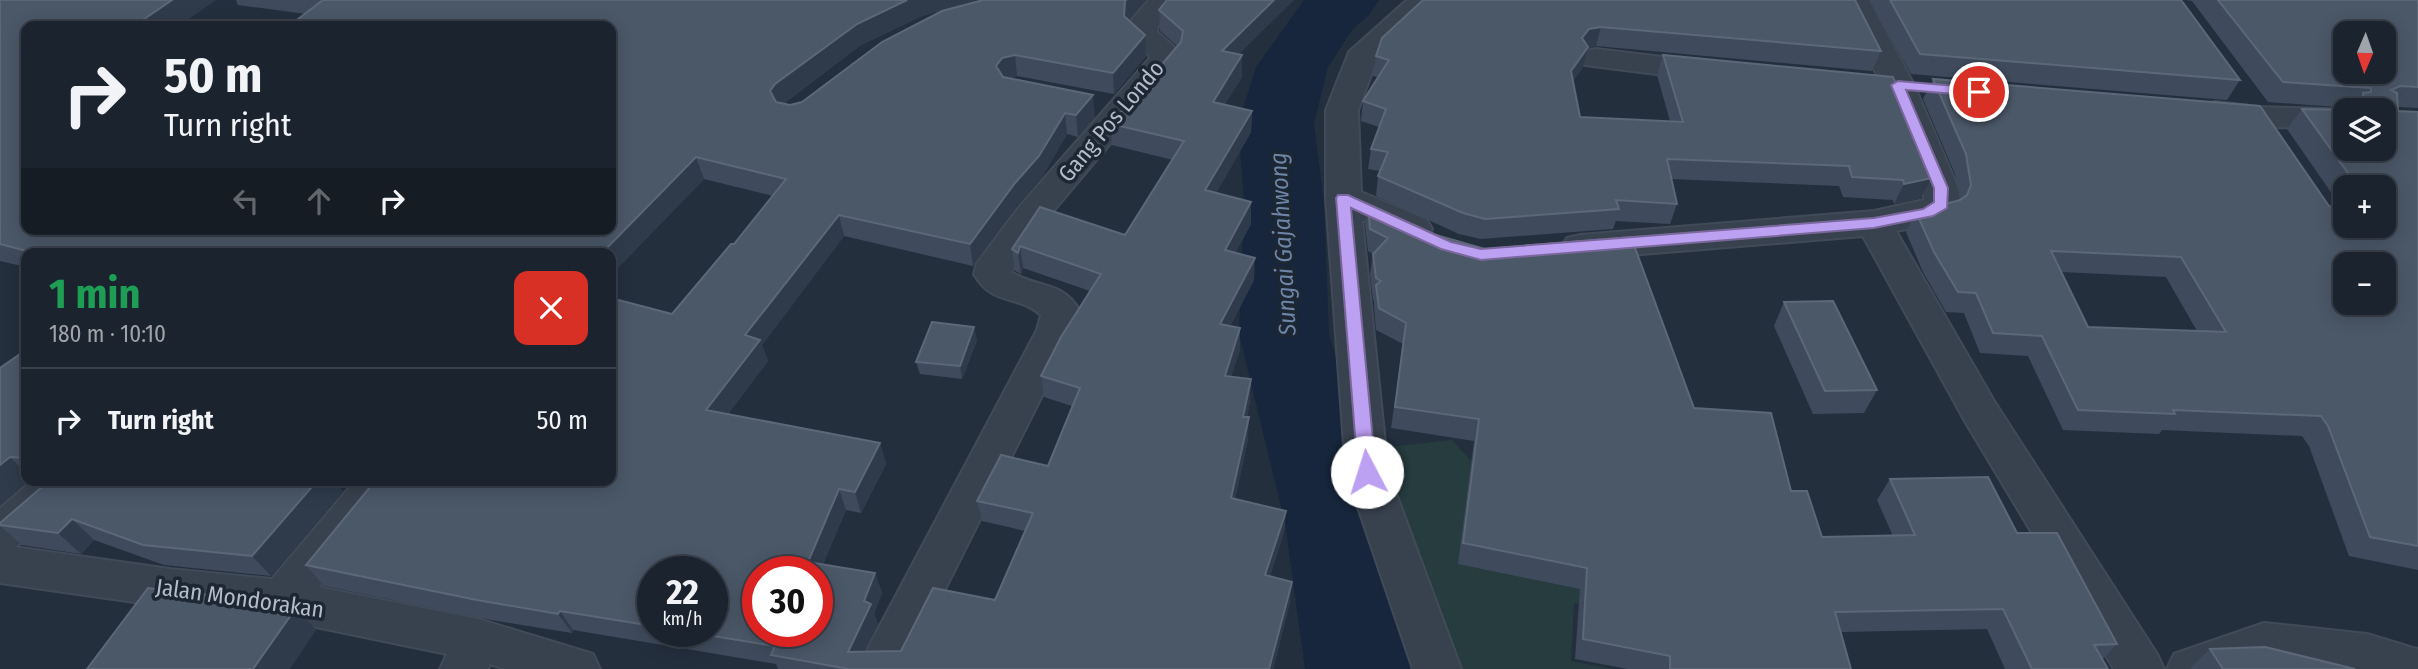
<!DOCTYPE html>
<meta charset="utf-8">
<style>
body{margin:0;font-family:"Fira Sans Condensed",sans-serif;background:#242b36;color:#f1f3f6;height:100vh;display:flex;flex-direction:column;font-size:26px;white-space:nowrap}
*{box-sizing:border-box;margin:0}
p{font-size:23px;color:#a0a4aa}
.icon{flex:none;width:38px;height:38px;fill:none;stroke:currentColor;stroke-width:2;stroke-linecap:round;stroke-linejoin:round}
.map{position:relative;flex:1;overflow:hidden}
.details{position:absolute;left:21px;top:248px;width:595px;height:238px;display:flex;flex-direction:column;background:#1b232e;border-radius:14px;box-shadow:0 4px 18px #0003,0 0 0 2px #39404a}
.details>*{flex:none}
.guide{position:absolute;left:21px;top:21px;width:595px;height:214px;border-radius:14px;box-shadow:0 4px 18px #0003,0 0 0 2px #39404a;background:#1b232e;color:#f1f3f6;overflow:hidden}
.needle{width:46px;rotate:182deg}
.controls{position:absolute;left:2333px;top:21px;display:grid;gap:14px}
.controls a{display:grid;place-items:center;width:63px;height:63px;border-radius:14px;background:#1b232e;box-shadow:0 4px 18px #0003,0 0 0 2px #39404a;font-size:35px}
.speed{position:absolute;left:637px;top:556px;display:flex;gap:14px;font-size:35px;font-weight:700;text-align:center}
.speed>*{display:grid;place-content:center;width:91px;height:91px;border-radius:50%;background:#1b232e;box-shadow:0 4px 18px #0003,0 0 0 2px #39404a;line-height:1}
.speed small{font-size:18px;font-weight:400}
.speed .limit{border:10px solid #d22;background:#fff;color:#111}
.pin{position:absolute;display:grid;place-items:center;width:60px;height:60px;color:#fff;margin:-30px;border:4px solid #fff;border-radius:50%;box-shadow:0 2px 7px #0007}
.me{position:absolute;width:77px;margin:-38px;rotate:355deg;stroke-linejoin:round;filter:drop-shadow(0 0 5px #0008)}
.turn{display:flex;align-items:center;gap:24px;height:147px;padding:0 28px;font-size:32px}
.turn .icon{width:91px;height:91px;stroke-width:2.5}
.turn b{display:block;font-size:49px;line-height:60px}
.lanes{display:flex;align-items:center;height:66px;padding:0 28px;background:#0003;justify-content:center;gap:35px;direction:ltr}
.lanes .off{opacity:.35}
.round{display:grid;place-items:center;flex:none;width:74px;height:74px;border-radius:14px;background:#242b36}
.summary{display:flex;align-items:center;justify-content:space-between;height:119px;padding:0 28px}
h1{font-size:42px;font-weight:700;line-height:52px;color:#1e9e55}
ul{padding:0;list-style:none}
li{display:flex;align-items:center;gap:21px;height:105px;padding:0 28px;border-top:2px solid #39404a}
li div{flex:1}
li b{display:block;font-size:26px}
li em{font-style:normal}
.map>svg:first-child{display:block}
</style>
<div class="map">
<svg width="2418" height="669" viewBox="0 0 2418 669">
<rect width="100%" height="100%" fill="#242f3e"/>
<polygon fill="#263c3f" points="1452,440 1491,483 1691,614 1574,603 1571,661 1613,669 1447,669 1379,448"/>
<g fill="none" stroke-linecap="round" stroke-linejoin="round">
<polygon fill="#17263c" fill-rule="evenodd" points="1304,0 1379,0 1369,15 1352,30 1328,67 1314,124 1324,201 1329,334 1385,523 1415,669 1305,669 1285,523 1239,334 1244,201 1238,124 1256,67"/>
<g stroke="#414a57" stroke-width="4">
<g id="minor">
<path d="M 1149,0 L 1181,0 L 1158,26 L 1157,32 L 1182,54 L 1179,62 L 1044,222 L 1011,272 C 1036,288 1062,280 1080,311 L 1075,330 L 905,669 L 857,669 L 1037,330 L 1041,315 C 1017,294 992,306 974,274 L 977,263 L 1020,206 L 1149,59 L 1150,56 L 1127,35 L 1128,24 Z"/>
<polygon points="1407,0 1440,0 1378,56 1358,110 1361,192 1427,220 1432,229 1427,238 1414,241 1362,220 1388,472 1461,669 1413,669 1346,472 1326,198 1326,110 1349,52"/>
<path d="M 1839,0 L 1869,0 L 1914,85 L 1958,188 C 1959,193 1961,201 1959,205 C 1954,223 1912,228 1896,231 L 1994,401 L 2157,654 L 2164,669 L 2114,669 L 1966,423 L 1863,236 L 1580,259 L 1567,256 L 1562,247 L 1567,238 L 1580,235 L 1874,211 L 1924,200 L 1924,188 L 1882,85 Z"/>
<polygon points="1596,49 1712,63 1723,65 1728,72 1723,79 1712,81 1585,65 1580,58 1585,51"/>
<polygon points="2215,102 2259,107 2354,110 2345,110 2345,128 2259,127 2203,119 2199,112 2203,105"/>
<polygon points="32,481 83,481 77,493 16,547 0,552 0,508"/>
<polygon points="355,481 401,481 395,493 298,614 282,620 266,614 259,600 266,586"/>
<polygon points="2264,623 2367,634 2413,648 2418,649 2418,669 2302,669 2264,665 2252,669 2167,669 2174,654"/>
</g>
</g>
<g stroke="#414a57" stroke-width="4">
<polygon id="tertiary" points="0,545 170,569 282,580 478,619 593,654 600,669 505,669 490,664 488,669 440,669 447,654 282,620 170,607 0,583"/>
</g>
<use href="#minor" fill="#38414e" fill-rule="evenodd"/>
<use href="#tertiary" fill="#38414e" fill-rule="evenodd"/>
</g>
<g fill="#3f4b5c" fill-rule="evenodd">
<path d="M 0,0 L 26,26 L 26,229 L 611,229 L 306,14 L 238,5 L 236,0 L 976,0 L 922,16 L 861,45 L 783,104 L 790,105 L 802,102 L 983,0 L 1147,0 L 1128,20 L 1146,56 L 1114,94 L 1017,76 L 1009,79 L 1095,117 L 1078,137 L 1067,134 L 1042,177 L 1018,204 L 973,266 L 844,236 L 762,345 L 768,361 L 728,414 L 880,443 L 886,464 L 861,513 L 846,510 L 823,564 L 875,573 L 882,593 L 874,614 L 878,624 L 865,651 L 901,651 L 995,600 L 1025,531 L 982,521 L 977,501 L 1048,466 L 1072,406 L 1044,397 L 1041,376 L 1090,291 L 1023,268 L 1021,274 L 1015,271 L 1012,249 L 1040,207 L 1125,235 L 1173,160 L 1112,145 L 1111,124 L 1177,46 L 1160,31 L 1159,10 L 1239,55 L 1242,77 L 1224,105 L 1252,111 L 1251,132 L 1216,193 L 1251,202 L 1251,224 L 1235,253 L 1254,280 L 1230,326 L 1240,349 L 1231,377 L 1250,401 L 1247,417 L 1248,439 L 1235,499 L 1286,511 L 1284,532 L 1270,576 L 1290,602 L 1273,669 L 778,669 L 776,664 L 573,630 L 572,633 L 491,620 L 324,586 L 306,565 L 415,483 L 672,314 L 734,244 L 773,196 L 704,179 L 611,275 L 611,254 L 26,254 L 26,267 L 0,261 ZM 653,572 L 712,632 L 653,632 Z"/>
<polygon points="1423,0 1881,51 1872,71 1596,46 1588,48 1583,67 1573,81 1580,117 1670,121 1657,75 1663,55 1932,178 1921,198 1894,204 1893,200 1843,197 1839,186 1671,179 1677,204 1670,224 1616,221 1613,229 1481,239 1459,234 1376,196 1378,176 1380,171 1368,169 1371,149 1379,127 1361,121 1363,101 1378,77 1373,76 1376,56"/>
<polygon points="1870,0 2181,0 2240,80 2227,100 1911,74"/>
<path d="M 2186,0 L 2418,0 L 2418,108 L 2398,107 L 2398,111 L 2418,112 L 2418,570 L 2349,556 L 2309,446 L 2302,436 L 2162,430 L 2159,434 L 2063,430 L 2028,356 L 1980,353 L 1964,313 L 1946,312 L 1923,272 L 1906,232 L 1916,212 L 1960,200 L 1955,174 L 1923,99 L 1933,79 L 2344,211 L 2287,129 L 2302,109 L 2349,110 L 2351,108 L 2268,102 L 2192,1 ZM 2345,187 L 2384,187 L 2345,226 ZM 2061,272 L 2166,277 L 2197,331 L 2088,327 Z"/>
<polygon points="1368,204 1694,408 1791,491 1822,537 1893,536 1877,500 1890,479 2017,533 2117,644 2103,659 2108,669 2005,669 1987,629 1841,632 1851,669 1628,669 1575,659 1580,589 1458,564 1474,441 1391,428 1403,344 1376,330 1374,307 1374,301 1373,300 1370,275 1373,254 1368,251 1365,225"/>
<polygon points="1784,302 1877,390 1864,413 1813,414 1774,326"/>
<polygon points="977,340 962,379 920,374 916,362"/>
<polygon points="26,350 26,481 29,481 0,506 0,368"/>
<polygon points="343,491 271,576 164,565 94,540 81,554 22,545 0,526 0,523"/>
<polygon points="2210,649 2355,669 2189,669"/>
</g>
<g fill="#2f3b4b">
<polygon points="172,0 216,0 179,26 134,26"/>
<polygon points="907,0 976,0 922,16 861,45 781,105 777,113 770,91 775,84 857,24"/>
<polygon points="1126,0 1147,0 1126,22 1124,16 1125,1"/>
<polygon points="1274,0 1294,0 1221,72 1222,51"/>
<polygon points="1601,27 1596,46 1588,48 1583,67 1566,91 1571,71 1582,38 1589,29"/>
<polygon points="1145,35 1146,56 1114,94 1113,73"/>
<polygon points="1015,55 1017,76 1005,79 999,87 996,66 1002,58"/>
<polygon points="1242,55 1242,77 1213,124 1213,102"/>
<polygon points="1093,95 1095,117 1078,137 1076,115"/>
<polygon points="1252,111 1251,132 1205,212 1205,190"/>
<polygon points="1065,113 1067,134 1042,177 1018,204 973,266 970,244"/>
<polygon points="696,157 704,179 611,275 611,254 601,254"/>
<polygon points="1932,178 1921,198 1894,204 1904,184"/>
<polygon points="1251,202 1251,224 1225,272 1225,250"/>
<polygon points="839,215 844,236 762,345 768,361 715,431 706,410 745,335"/>
<polygon points="1020,246 1023,268 1021,274 1018,253"/>
<polygon points="1255,258 1254,280 1220,346 1220,324"/>
<polygon points="974,327 977,340 962,379 960,366"/>
<polygon points="1240,328 1240,349 1225,397 1225,376"/>
<polygon points="1251,379 1250,401 1243,438 1243,417"/>
<polygon points="1249,417 1248,439 1231,519 1231,498"/>
<polygon points="880,443 886,464 861,513 855,492"/>
<polygon points="10,457 26,473 26,481 29,481 0,506 0,465"/>
<polygon points="317,481 336,481 343,491 271,576 252,556"/>
<polygon points="839,489 846,510 817,578 808,562"/>
<polygon points="1286,511 1284,532 1264,595 1265,575"/>
<polygon points="72,519 94,540 81,554 58,533"/>
<polygon points="875,573 882,593 874,614 878,624 856,669 848,652 864,601"/>
<polygon points="1292,582 1290,602 1273,669 1269,669"/>
<polygon points="296,608 316,630 290,669 253,669"/>
<polygon points="560,611 573,630 572,633 558,614"/>
</g>
<g fill="#4b5868" stroke="#5c6777" stroke-width="2" fill-rule="evenodd">
<path d="M 0,0 L 172,0 L 134,26 L 26,26 L 26,229 L 611,229 L 611,26 L 289,26 L 323,0 L 907,0 L 857,24 L 775,84 L 770,91 L 776,102 L 790,105 L 802,102 L 882,42 L 942,11 L 983,0 L 1126,0 L 1125,1 L 1124,16 L 1145,35 L 1113,73 L 1015,55 L 1002,58 L 996,66 L 1003,77 L 1093,95 L 1076,115 L 1065,113 L 1039,156 L 1015,183 L 970,244 L 839,215 L 745,335 L 760,340 L 706,410 L 880,443 L 855,492 L 839,489 L 808,562 L 875,573 L 864,601 L 871,604 L 848,652 L 901,651 L 933,588 L 995,600 L 1033,513 L 977,501 L 1001,455 L 1048,466 L 1080,388 L 1041,376 L 1061,337 L 1101,274 L 1020,246 L 1018,253 L 1012,249 L 1040,207 L 1125,235 L 1184,141 L 1111,124 L 1181,42 L 1183,31 L 1159,10 L 1167,0 L 1274,0 L 1222,51 L 1242,55 L 1213,102 L 1252,111 L 1205,190 L 1251,202 L 1225,250 L 1255,258 L 1220,324 L 1240,328 L 1225,376 L 1251,379 L 1243,417 L 1249,417 L 1231,498 L 1286,511 L 1265,575 L 1292,582 L 1269,669 L 849,669 L 771,655 L 775,646 L 688,632 L 712,632 L 712,572 L 653,572 L 653,626 L 560,611 L 558,614 L 477,600 L 306,565 L 375,481 L 406,481 L 415,483 L 416,481 L 611,481 L 611,298 L 672,314 L 731,244 L 734,244 L 786,179 L 696,157 L 601,254 L 38,254 L 0,244 ZM 758,572 L 817,572 L 817,632 L 758,632 Z"/>
<polygon points="1423,0 1855,0 1881,51 1601,27 1589,29 1582,38 1588,47 1571,71 1580,117 1683,122 1663,55 1893,77 1932,168 1932,178 1904,184 1903,180 1852,177 1849,166 1667,159 1677,204 1616,200 1619,209 1485,219 1463,213 1378,176 1388,152 1371,149 1386,109 1363,101 1389,60 1376,56 1382,38"/>
<polygon points="1890,0 2181,0 2240,80 1920,54"/>
<path d="M 2218,0 L 2418,0 L 2418,87 L 2400,86 L 2391,90 L 2397,93 L 2398,111 L 2418,112 L 2418,546 L 2370,537 L 2328,426 L 2321,416 L 2173,410 L 2175,414 L 2078,410 L 2042,336 L 1993,333 L 1976,293 L 1958,292 L 1934,252 L 1916,212 L 1960,200 L 1967,195 L 1971,185 L 1966,154 L 1933,79 L 2260,106 L 2329,206 L 2343,211 L 2345,211 L 2345,226 L 2384,226 L 2384,187 L 2358,187 L 2302,109 L 2351,110 L 2345,110 L 2345,149 L 2384,149 L 2384,110 L 2361,110 L 2363,108 L 2363,93 L 2371,92 L 2371,88 L 2283,82 ZM 2345,33 L 2384,33 L 2384,72 L 2345,72 ZM 2051,251 L 2181,257 L 2226,332 L 2088,327 ZM 2345,264 L 2384,264 L 2384,303 L 2345,303 Z"/>
<polygon points="1368,204 1436,235 1485,249 1631,237 1694,408 1771,413 1791,491 1807,491 1822,537 1915,535 1890,479 1988,477 2017,533 2057,533 2117,644 2094,645 2108,669 2032,669 2003,609 1835,612 1851,669 1670,669 1670,656 1583,639 1587,568 1463,543 1479,419 1395,407 1406,323 1379,308 1376,285 1381,281 1376,278 1373,254 1388,238 1370,229"/>
<polygon points="1833,301 1877,390 1825,391 1784,302"/>
<polygon points="932,322 974,327 960,366 916,362"/>
<polygon points="26,350 26,458 10,457 0,465 0,368"/>
<polygon points="49,481 317,481 252,556 143,545 72,519 58,533 0,525 0,523"/>
<polygon points="148,588 261,601 296,608 253,669 87,669"/>
<polygon points="2265,647 2355,669 2223,669 2210,649"/>
</g>
<polygon fill="#bca0f2" stroke="#7a689d" stroke-width="2" points="1898,81 1979,88 1986,92 1979,96 1906,90 1948,188 1947,208 1933,216 1874,228 1481,260 1441,249 1351,208 1376,472 1373,477 1361,477 1358,472 1336,198 1338,195 1348,195 1451,242 1481,249 1874,218 1923,209 1934,202 1934,188 1891,85"/>
<g text-anchor="middle" stroke-width="7" stroke-linejoin="round" paint-order="stroke">
<g font-size="23" fill="#b4bcc9" stroke="#1d2633">
<text transform="translate(1111 121) rotate(-50)" y="8">Gang Pos Londo</text>
<text transform="translate(240 598) rotate(8)" y="8">Jalan Mondorakan</text>
</g>
<g font-size="24" font-style="italic" fill="#6d86a8" stroke="#1d2633">
<text transform="translate(1283 244) rotate(-93)" y="8">Sungai Gajahwong</text>
</g>
</g>
</svg>
<div class="controls">
<a><svg class="needle" viewBox="-14 -14 28 28"><path d="M0-13l5 13h-10z" fill="#e53935"/><path d="M0 13l5-13h-10z" fill="#a0a4aa"/></svg></a>
<a><svg class="icon" aria-label="layers" viewBox="0 0 24 24"><path d="M12 4l9 5-9 5-9-5zM3 14l9 5 9-5"/></svg></a>
<a>+</a>
<a>−</a>
</div>
<div class="speed"><div>22<small>km/h</small></div><div class="limit">30</div></div>
<div class="pin" style="left:1979px;top:92px;background:#d93025"><svg class="icon" aria-label="arrive" viewBox="0 0 24 24"><path d="M6 21V4h12l-3 4 3 4H6"/></svg></div>
<svg class="me" style="left:1367px;top:472px" viewBox="-20 -20 40 40"><circle r="19" fill="#fff"/><path d="M0-13L10 11 0 6-10 11z" fill="#bca0f2"/></svg>
<div class="guide">
<div class="turn"><svg class="icon" aria-label="right" viewBox="0 0 24 24"><path d="M7 20v-9h11M14 6l5 5-5 5"/></svg><div><b>50 m</b>Turn right</div></div>
<div class="lanes"><svg class="icon off" aria-label="left" viewBox="0 0 24 24"><path d="M17 20v-9H6M10 6l-5 5 5 5"/></svg><svg class="icon off" aria-label="ahead" viewBox="0 0 24 24"><path d="M12 20V5M6 11l6-6 6 6"/></svg><svg class="icon" aria-label="right" viewBox="0 0 24 24"><path d="M7 20v-9h11M14 6l5 5-5 5"/></svg></div>
</div>
<section class="details">
<div class="summary"><div><h1>1 min</h1><p>180 m · 10:10</p></div><a class="round" style="background:#d93025;color:#fff"><svg class="icon" aria-label="close" viewBox="0 0 24 24"><path d="M6 6l12 12M18 6L6 18"/></svg></a></div>
<ul>
<li><svg class="icon" aria-label="right" viewBox="0 0 24 24"><path d="M7 20v-9h11M14 6l5 5-5 5"/></svg><div><b>Turn right</b></div><em>50 m</em></li>
</ul>
</section>
</div>
